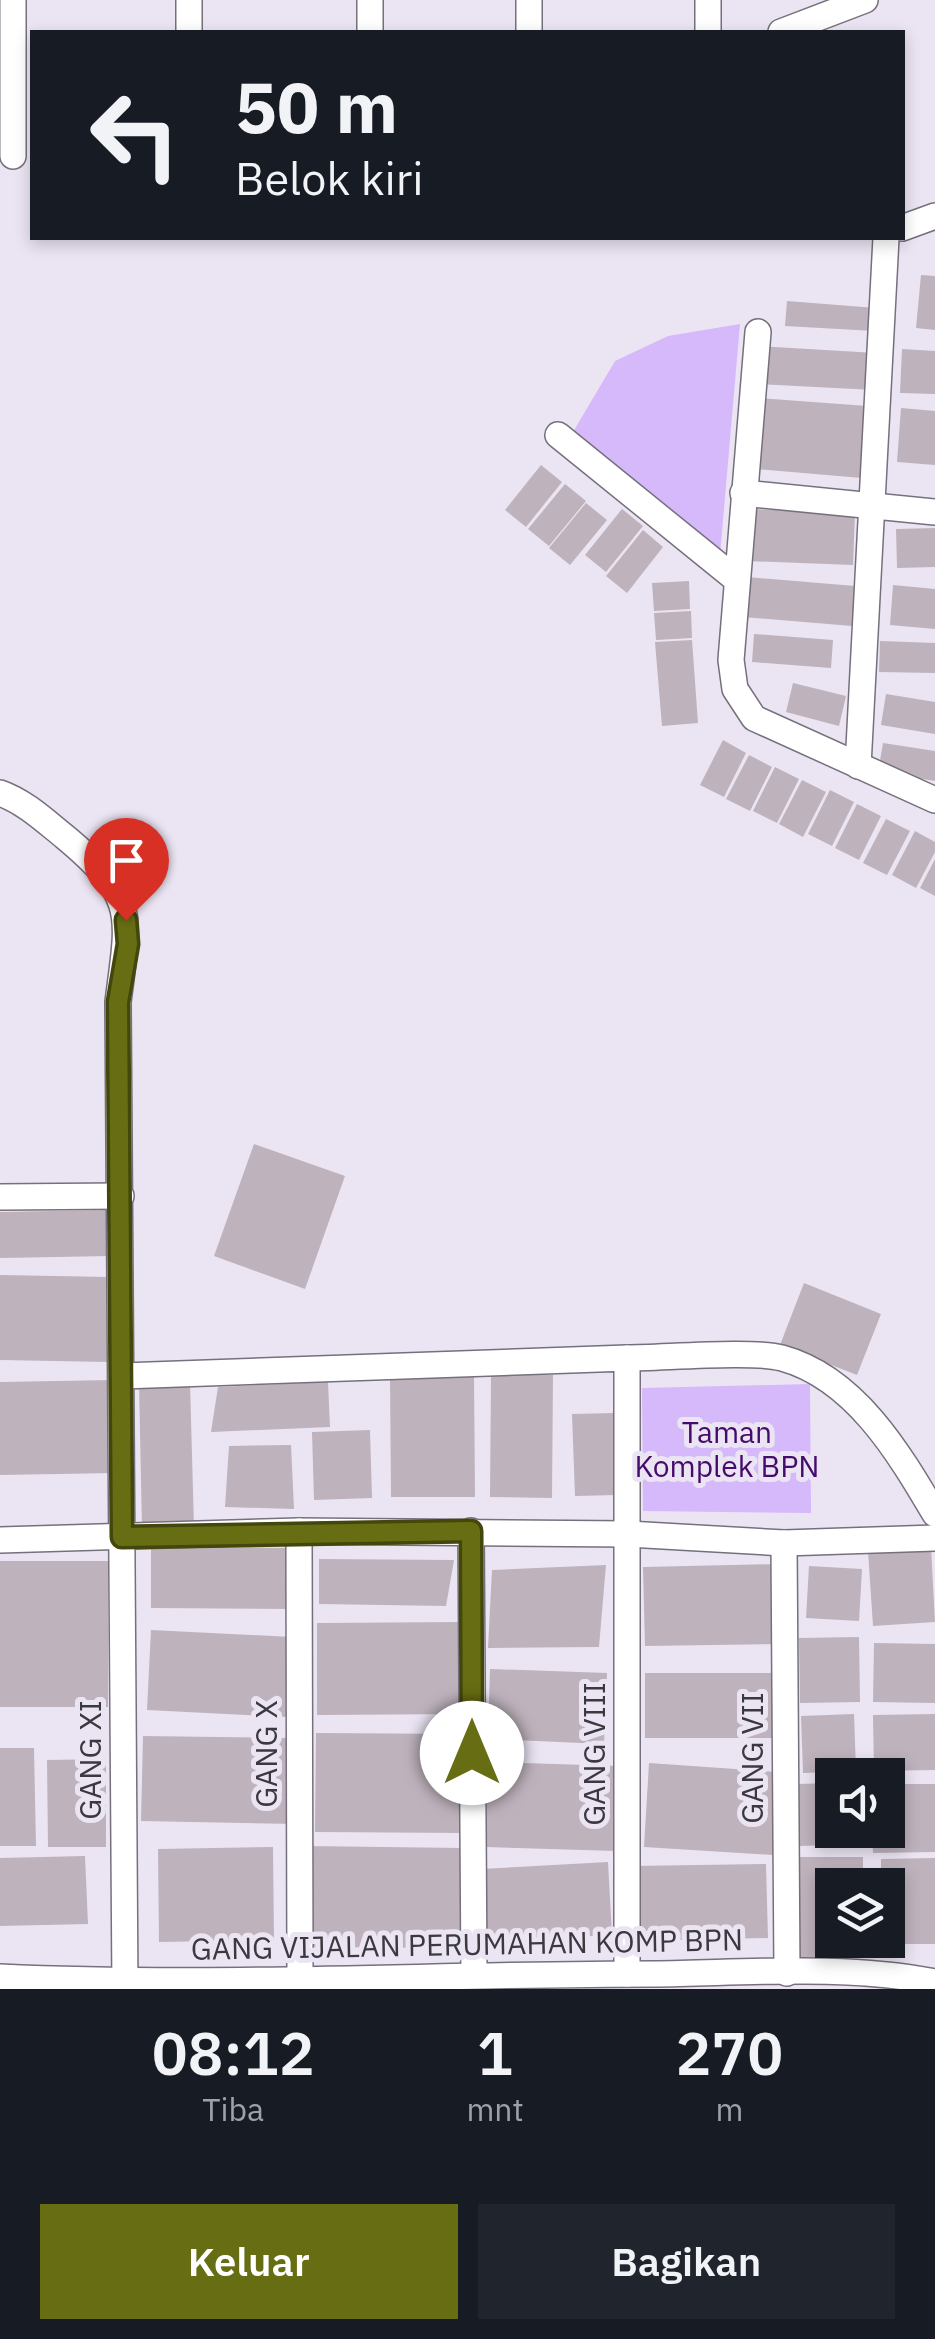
<!DOCTYPE html>
<html lang="id">
<style>
body{margin:0;font-family:"IBM Plex Sans",sans-serif;background:#20242c;color:#f1f3f6;height:100vh;display:flex;flex-direction:column;font-size:38px;white-space:nowrap}
*{box-sizing:border-box;margin:0}
p{font-size:32px;color:#9ea1a6}
.icon{flex:none;width:55px;height:55px;fill:none;stroke:currentColor;stroke-width:2;stroke-linecap:round;stroke-linejoin:round}
.map{position:relative;height:1989px;overflow:hidden}
.panel{display:flex;flex-direction:column;background:#171b24;flex:1}
.panel>*{flex:none}
.top-card{position:absolute;left:30px;top:30px;width:875px;height:210px;border-radius:0px;box-shadow:0 5px 15px #0003;background:#171b24;color:#f1f3f6;overflow:hidden}
.buttons{position:absolute;left:815px;top:1758px;display:grid;gap:20px}
.buttons a{display:grid;place-items:center;width:90px;height:90px;border-radius:0px;background:#171b24;box-shadow:0 5px 15px #0003;font-size:50px}
.pin{position:absolute;display:grid;place-items:center;width:85px;height:85px;color:#fff;margin:-102px -42px;border-radius:50% 50% 50% 0;rotate:-45deg;box-shadow:0 0 10px #0007}
.pin .icon{rotate:45deg}
.me{position:absolute;width:110px;margin:-55px;rotate:0deg;stroke-linejoin:round;filter:drop-shadow(0 0 8px #0008)}
.turn{display:flex;align-items:center;gap:35px;height:210px;padding:0 40px;font-size:45px}
.turn .icon{width:130px;height:130px;stroke-width:2.5}
.turn b{display:block;font-size:70px;line-height:85px}
.eta{display:flex;justify-content:space-evenly;align-items:center;height:170px;text-align:center}
.eta b{font-size:60px;font-weight:600;line-height:70px}
.cta{display:flex;gap:20px;margin-top:auto;padding:20px 40px}
.cta a{flex:1;height:115px;border-radius:0px;background:#676d12;color:#fff;font-size:40px;font-weight:600;line-height:115px;text-align:center}
.cta a+a{background:#20242c;color:#f1f3f6}
.map>svg:first-child{display:block}
</style>
<div class="map">
<svg width="935" height="1989" viewBox="0 0 935 1989">
<rect width="100%" height="100%" fill="#ebe5f3"/>
<g fill="#d6b9fb">
<polygon points="740,324 720,555 573,432 615,361 668,336"/>
<polygon points="810,1384 811,1513 643,1511 642,1388"/>
</g>
<g fill="#beb2bc">
<polygon points="921,275 935,276 935,330 916,328"/>
<polygon points="787,301 876,308 874,331 785,326"/>
<polygon points="758,346 876,353 874,390 755,384"/>
<polygon points="902,349 935,351 935,394 900,393"/>
<polygon points="760,398 867,406 862,478 755,469"/>
<polygon points="901,408 935,411 935,465 897,462"/>
<polygon points="541,465 562,482 526,527 505,510"/>
<polygon points="565,484 586,501 549,546 528,529"/>
<polygon points="586,503 607,520 570,565 549,548"/>
<polygon points="622,509 643,526 606,572 585,555"/>
<polygon points="748,509 855,513 853,565 746,561"/>
<polygon points="935,528 935,567 897,568 896,529"/>
<polygon points="643,530 663,547 627,593 606,576"/>
<polygon points="747,577 855,586 852,626 743,617"/>
<polygon points="689,581 690,609 654,611 652,583"/>
<polygon points="893,585 935,589 935,629 890,625"/>
<polygon points="691,611 692,638 656,640 654,613"/>
<polygon points="754,634 833,640 831,668 752,662"/>
<polygon points="692,640 698,723 662,726 655,642"/>
<polygon points="880,641 935,643 935,673 879,672"/>
<polygon points="793,683 846,696 839,726 786,712"/>
<polygon points="886,694 935,702 935,734 881,725"/>
<polygon points="723,740 746,753 724,797 700,785"/>
<polygon points="883,743 935,751 935,781 878,772"/>
<polygon points="749,755 772,767 750,811 726,799"/>
<polygon points="775,767 799,779 777,823 753,811"/>
<polygon points="802,780 826,792 803,837 779,824"/>
<polygon points="830,790 854,802 832,846 808,834"/>
<polygon points="857,804 881,816 859,860 835,848"/>
<polygon points="886,819 910,831 887,875 863,863"/>
<polygon points="915,831 935,842 935,852 916,888 892,875"/>
<polygon points="935,859 935,896 920,888"/>
<polygon points="254,1144 345,1176 305,1289 214,1256"/>
<polygon points="108,1210 112,1256 0,1258 0,1212"/>
<polygon points="0,1275 110,1277 109,1362 0,1360"/>
<polygon points="804,1283 881,1314 857,1375 780,1345"/>
<polygon points="491,1375 553,1375 552,1498 490,1497"/>
<polygon points="474,1377 475,1497 391,1497 390,1378"/>
<polygon points="114,1380 115,1473 0,1475 0,1382"/>
<polygon points="328,1382 330,1427 211,1432 218,1387"/>
<polygon points="190,1383 194,1528 142,1529 139,1384"/>
<polygon points="615,1413 618,1495 575,1496 572,1414"/>
<polygon points="370,1430 372,1498 314,1500 312,1432"/>
<polygon points="291,1445 294,1509 225,1507 229,1446"/>
<polygon points="151,1547 296,1548 295,1609 151,1608"/>
<polygon points="931,1547 935,1622 873,1626 868,1551"/>
<polygon points="319,1559 454,1560 446,1606 319,1604"/>
<rect x="0" y="1561" width="108" height="146"/>
<polygon points="781,1564 782,1644 645,1646 643,1567"/>
<polygon points="606,1565 599,1647 488,1648 492,1570"/>
<polygon points="809,1566 862,1569 859,1621 806,1618"/>
<polygon points="463,1622 463,1714 317,1715 317,1623"/>
<polygon points="151,1630 292,1637 288,1717 147,1710"/>
<polygon points="859,1637 860,1702 800,1703 799,1638"/>
<polygon points="874,1643 935,1644 935,1703 873,1702"/>
<polygon points="490,1669 607,1673 604,1744 488,1739"/>
<rect x="645" y="1673" width="131" height="65"/>
<polygon points="854,1714 856,1771 803,1773 801,1716"/>
<polygon points="935,1714 935,1770 874,1771 873,1715"/>
<polygon points="316,1733 464,1734 463,1833 315,1832"/>
<polygon points="143,1736 297,1738 296,1824 141,1821"/>
<polygon points="0,1748 34,1748 36,1846 0,1846"/>
<polygon points="106,1759 106,1847 48,1847 47,1760"/>
<polygon points="488,1762 618,1766 616,1851 486,1847"/>
<polygon points="649,1763 778,1772 773,1855 644,1847"/>
<polygon points="832,1783 832,1830 863,1830 863,1844 800,1846 798,1784"/>
<polygon points="888,1784 935,1784 935,1852 873,1853 872,1830 888,1830"/>
<polygon points="305,1846 463,1848 462,1948 304,1947"/>
<polygon points="273,1847 274,1940 159,1942 158,1849"/>
<polygon points="85,1856 88,1924 0,1926 0,1858"/>
<polygon points="799,1857 863,1857 863,1885 832,1885 832,1940 863,1940 863,1957 799,1957"/>
<polygon points="935,1858 935,1944 882,1944 888,1940 888,1885 881,1885 881,1859"/>
<polygon points="608,1862 612,1935 485,1942 481,1869"/>
<polygon points="766,1864 768,1938 634,1941 633,1866"/>
</g>
<g fill="none" stroke-linecap="round" stroke-linejoin="round">
<g stroke="#75707c" stroke-width="28">
<g id="street">
<polyline points="189,0 189,32"/>
<polyline points="370,0 370,32"/>
<polyline points="529,32 529,0"/>
<polyline points="708,32 708,0"/>
<polyline points="781,32 865,0"/>
<polyline points="13,156 13,0"/>
<polyline points="902,228 935,216"/>
<polyline points="758,332 731,660 735,689 754,718 935,800"/>
<polyline points="558,435 737,580"/>
<polyline points="743,493 935,512"/>
<polyline points="858,766 886,238"/>
<path d="M 0,793 C 25,802 44,820 65,837 C 138,898 129,914 118,1002 L 125,1989"/>
<polyline points="0,1197 121,1196"/>
<path d="M 627,1358 C 663,1358 752,1350 782,1358 C 855,1378 899,1453 935,1514"/>
<polyline points="122,1376 627,1358 627,1974"/>
<polyline points="299,1531 300,1976"/>
<polyline points="471,1531 474,1975"/>
<polyline points="0,1540 299,1531 628,1534 784,1543 935,1538"/>
<polyline points="784,1543 787,1973"/>
<path d="M 0,1977 C 218,1987 436,1974 654,1974 C 745,1973 845,1964 935,1982"/>
</g>
</g>
<use href="#street" stroke="#fff" stroke-width="25"/>
</g>
<g fill="none" stroke-linecap="round" stroke-linejoin="round">
<g stroke="#43470c" stroke-width="25">
<polyline id="route" points="126,920 128,944 118,1002 122,1537 471,1531 472,1753"/>
</g>
<use href="#route" stroke="#676d12" stroke-width="18"/>
</g>
<g text-anchor="middle" stroke-width="10" stroke-linejoin="round" paint-order="stroke">
<g font-size="30" fill="#450c6e" stroke="#ebe5f3">
<text x="727" y="1443">Taman<tspan x="727" dy="34">Komplek BPN</tspan></text>
</g>
<g font-size="30" fill="#3b393f" stroke="#ebe5f3">
<text transform="translate(267 1754) rotate(-90)" y="10">GANG X</text>
<text transform="translate(595 1754) rotate(-90)" y="10">GANG VIII</text>
<text transform="translate(753 1758) rotate(-90)" y="10">GANG VII</text>
<text transform="translate(91 1760) rotate(-90)" y="10">GANG XI</text>
<text transform="translate(467 1945) rotate(-1)" y="10">GANG VIJALAN PERUMAHAN KOMP BPN</text>
</g>
</g>
</svg>
<div class="buttons">
<a><svg class="icon" aria-label="sound" viewBox="0 0 24 24"><path d="M4 9h4l5-4v14l-5-4H4zM17 9q2 3 0 6"/></svg></a>
<a><svg class="icon" aria-label="layers" viewBox="0 0 24 24"><path d="M12 4l9 5-9 5-9-5zM3 14l9 5 9-5"/></svg></a>
</div>
<div class="pin" style="left:126px;top:920px;background:#d93025"><svg class="icon" aria-label="arrive" viewBox="0 0 24 24"><path d="M6 21V4h12l-3 4 3 4H6"/></svg></div>
<svg class="me" style="left:472px;top:1753px" viewBox="-20 -20 40 40"><circle r="19" fill="#fff"/><path d="M0-13L10 11 0 6-10 11z" fill="#676d12"/></svg>
<div class="top-card">
<div class="turn"><svg class="icon" aria-label="left" viewBox="0 0 24 24"><path d="M17 20v-9H6M10 6l-5 5 5 5"/></svg><div><b>50 m</b>Belok kiri</div></div>
</div>
</div>
<section class="panel">
<div class="eta">
<div><b>08:12</b><p>Tiba</p></div>
<div><b>1</b><p>mnt</p></div>
<div><b>270</b><p>m</p></div>
</div>
<div class="cta"><a>Keluar</a><a>Bagikan</a></div>
</section>
